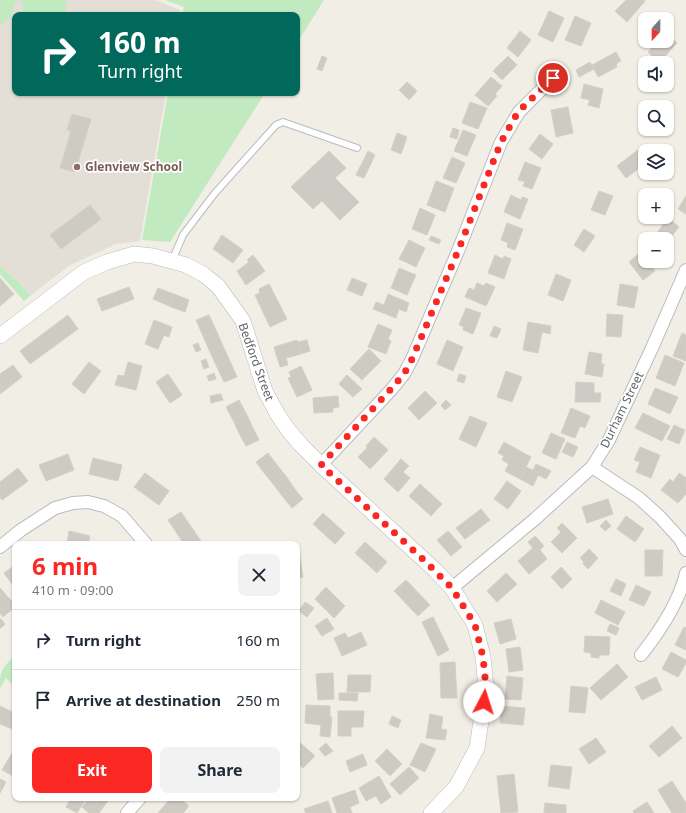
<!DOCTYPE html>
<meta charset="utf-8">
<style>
body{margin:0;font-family:"Noto Sans",sans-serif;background:#f2f2f3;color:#1f2937;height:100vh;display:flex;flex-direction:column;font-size:15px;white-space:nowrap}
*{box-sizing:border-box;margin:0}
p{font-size:13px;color:#747a83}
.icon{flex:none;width:22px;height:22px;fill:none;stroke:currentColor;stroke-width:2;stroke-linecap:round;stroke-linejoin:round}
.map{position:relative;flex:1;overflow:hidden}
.details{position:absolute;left:12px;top:541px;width:288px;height:260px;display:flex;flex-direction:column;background:#fff;border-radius:8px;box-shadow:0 1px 3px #0004}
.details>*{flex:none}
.hud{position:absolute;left:12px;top:12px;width:288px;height:84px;border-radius:8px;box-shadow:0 1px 3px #0004;background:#00695c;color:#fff;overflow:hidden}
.needle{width:26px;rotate:201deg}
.tools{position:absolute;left:638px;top:12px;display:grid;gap:8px}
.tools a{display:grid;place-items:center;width:36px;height:36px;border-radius:8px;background:#fff;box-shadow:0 1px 3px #0004;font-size:20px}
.pin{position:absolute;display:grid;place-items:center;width:34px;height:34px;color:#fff;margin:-17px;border:2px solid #fff;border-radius:50%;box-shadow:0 1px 4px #0007}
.me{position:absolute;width:44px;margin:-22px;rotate:5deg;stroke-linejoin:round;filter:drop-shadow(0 0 3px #0008)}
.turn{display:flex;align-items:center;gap:14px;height:84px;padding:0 20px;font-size:18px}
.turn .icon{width:52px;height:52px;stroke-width:2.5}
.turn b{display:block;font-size:28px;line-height:34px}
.round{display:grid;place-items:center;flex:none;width:42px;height:42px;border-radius:8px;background:#f2f2f3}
.summary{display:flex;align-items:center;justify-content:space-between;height:68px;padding:0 20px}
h1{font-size:24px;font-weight:700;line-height:30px;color:#fa2722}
.primary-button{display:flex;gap:8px;margin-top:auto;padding:8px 20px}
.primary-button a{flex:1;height:46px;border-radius:8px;background:#fa2722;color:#fff;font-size:16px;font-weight:700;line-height:46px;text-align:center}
.primary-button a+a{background:#f2f2f3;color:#1f2937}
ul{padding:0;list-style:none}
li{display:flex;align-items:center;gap:12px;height:60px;padding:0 20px;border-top:1px solid #e0e1e3}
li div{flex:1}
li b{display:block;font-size:15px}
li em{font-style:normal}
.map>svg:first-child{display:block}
</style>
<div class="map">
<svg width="686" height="813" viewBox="0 0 686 813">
<rect width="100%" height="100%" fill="#f1eee5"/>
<polygon fill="#e3dfd6" points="0,0 156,0 180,10 179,15 15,15 15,93 166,93 140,241 116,244 70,265 31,295 0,265"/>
<g fill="#c2eac0">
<polygon points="0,0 17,0 10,18 0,25"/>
<polygon points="21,0 66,0 65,15 25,15"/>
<polygon points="165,0 324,0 297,43 297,15 182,15 184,7"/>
<polygon points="168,93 265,93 170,242 142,240"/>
<polygon points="0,265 31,295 24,301 0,274"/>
<path d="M 15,655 L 15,687 L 6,678 L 0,689 C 0,669 2,669 15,655 Z"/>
</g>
<g fill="#cecac4" stroke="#d6cfc3">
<polygon points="626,0 644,0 645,1 627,22 615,11"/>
<polygon points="549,11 564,18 553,42 538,35"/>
<polygon points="575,16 591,23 581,46 565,40"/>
<polygon points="520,31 531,40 518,57 507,48"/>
<polygon points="667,34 677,43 659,63 648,52 658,41 667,41"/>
<polygon points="616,52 621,61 616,64 617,67 598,77 592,65"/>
<polygon points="322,56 327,58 322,71 317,69"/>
<polygon points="508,56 517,65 502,80 493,71"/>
<polygon points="590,62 594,69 579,77 576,70"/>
<polygon points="491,77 502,86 495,94 497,96 488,106 475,95"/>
<polygon points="407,82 417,91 409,100 399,90"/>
<polygon points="584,84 603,89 599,108 588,105 590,100 581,98"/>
<polygon points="470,102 487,108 478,129 462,123"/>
<polygon points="568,107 573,133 556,137 551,110"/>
<polygon points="72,114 91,119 75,172 60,168 71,131 67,130"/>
<polygon points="453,128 459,130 457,139 450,137"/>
<polygon points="463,130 476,135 467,156 454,151"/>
<polygon points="397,133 407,137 401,154 391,150"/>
<polygon points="540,134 553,144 542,159 529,149"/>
<polygon points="638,150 645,160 645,164 626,178 617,166"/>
<polygon points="329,151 346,168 335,178 359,202 340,220 322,201 313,209 291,187"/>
<polygon points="368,151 375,155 364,178 356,175"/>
<polygon points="452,157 465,163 456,183 443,178"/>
<polygon points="525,162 541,168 532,189 523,186 525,182 518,180"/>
<polygon points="436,181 454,188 445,212 427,205"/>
<polygon points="599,191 613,196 605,215 591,210"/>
<polygon points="511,195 521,200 522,197 528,199 520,219 504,212"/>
<polygon points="686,196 686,214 678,209"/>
<polygon points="90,205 101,219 61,249 50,235"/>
<polygon points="420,208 435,215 427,235 412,229"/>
<polygon points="668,218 679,227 667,242 667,239 657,239 654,237"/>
<polygon points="507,223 523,229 515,250 507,247 508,243 501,240"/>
<polygon points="584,229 595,236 584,252 574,245"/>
<polygon points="222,235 243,250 233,263 213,249"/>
<polygon points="431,236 441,240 439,244 429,240"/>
<polygon points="409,240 425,248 416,267 399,259"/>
<polygon points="643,250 645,253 645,261 651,261 654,264 651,266 655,271 643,280 629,262"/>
<polygon points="253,255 265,271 246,285 237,271 249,262 247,260"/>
<polygon points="495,255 503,259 504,256 511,259 504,279 488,273"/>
<polygon points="399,268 416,275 407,295 391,288"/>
<polygon points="556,274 571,280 563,301 548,295"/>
<polygon points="0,278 14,294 0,306"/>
<polygon points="352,278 367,284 362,296 347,290"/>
<polygon points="477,283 484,286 486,283 495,287 486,306 465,297 469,288 474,290"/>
<polygon points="269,284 287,319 270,327 255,295 260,293 259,289"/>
<polygon points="620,284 638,287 634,308 617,305"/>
<polygon points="129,287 134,299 118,305 113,293"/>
<polygon points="158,288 174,294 169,306 153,299"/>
<polygon points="113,293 118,305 102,311 97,299"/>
<polygon points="174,294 189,300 185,312 169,306"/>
<polygon points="388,294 409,303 406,312 399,309 396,318 373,309 376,302 384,305"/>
<polygon points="466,308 481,313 473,334 463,330 464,327 459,325"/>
<polygon points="607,314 623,315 621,337 606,336"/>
<polygon points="68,315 78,329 30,364 20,351"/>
<polygon points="209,315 216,330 203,336 196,320"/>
<polygon points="154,320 172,327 169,337 164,335 158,349 145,344"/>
<polygon points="528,322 551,326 550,334 542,332 538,353 523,350"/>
<polygon points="378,324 392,330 388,339 391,341 386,354 368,347"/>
<polygon points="494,326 501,329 497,338 490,336"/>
<polygon points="216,330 223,346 210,352 203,336"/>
<polygon points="682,333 686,335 686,361 673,356"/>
<polygon points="297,340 301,354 286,358 288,365 280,367 274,347"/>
<polygon points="307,340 310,351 301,354 298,342"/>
<polygon points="447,340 463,347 453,371 437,364"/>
<polygon points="198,343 201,350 196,352 193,345"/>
<polygon points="223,346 230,361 217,367 210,352"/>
<polygon points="369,349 381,361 362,380 350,369"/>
<polygon points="589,352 602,354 601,364 604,364 602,377 585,374"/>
<polygon points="665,355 684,363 675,386 656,378"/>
<polygon points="206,359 209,367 204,369 201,361"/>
<polygon points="230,361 237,377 224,382 217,367"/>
<polygon points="89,362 101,371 84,394 72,384"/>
<polygon points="128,362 142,366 136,390 115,385 118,375 124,376"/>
<polygon points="13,365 22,377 0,394 0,374"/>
<polygon points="301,366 312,390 297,397 288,378 291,377 289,372"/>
<polygon points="506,371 522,377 512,402 497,397"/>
<polygon points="214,373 216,379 209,381 207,376"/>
<polygon points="168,374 182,395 170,403 156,382"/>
<polygon points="459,374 466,376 464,383 457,381"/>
<polygon points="347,375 362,389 353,397 339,384"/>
<polygon points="576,382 594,383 594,393 601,393 600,402 575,402"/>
<polygon points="655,388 678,397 670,414 648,404"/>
<polygon points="425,391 437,403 419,420 408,408"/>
<polygon points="221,394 223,400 211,403 210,396"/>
<polygon points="338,396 339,407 333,408 333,412 314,413 313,398"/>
<polygon points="239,400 246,413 233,420 226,407"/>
<polygon points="446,400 451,405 445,410 441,405"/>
<polygon points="571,408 590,416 585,428 580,426 575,438 561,433"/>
<polygon points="246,413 252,426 239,433 233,420"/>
<polygon points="643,413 670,426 662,441 635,428"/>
<polygon points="470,416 487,423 476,447 459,439"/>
<polygon points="674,425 685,430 679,444 667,439"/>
<polygon points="252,426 259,440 246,446 239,433"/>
<polygon points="551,433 565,439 556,459 542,453"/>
<polygon points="374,437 388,450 370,469 358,457 367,448 366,446"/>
<polygon points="504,442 531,457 520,479 505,471 509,464 502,460 504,456 498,453"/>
<polygon points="567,442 578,447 573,457 562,452"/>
<polygon points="640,447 660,455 651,478 636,472 640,462 634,460"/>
<polygon points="268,453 277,465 265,474 256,462"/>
<polygon points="68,454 74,470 46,481 39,465"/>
<polygon points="93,458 122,465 118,481 89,474"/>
<polygon points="401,459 409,466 403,472 410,478 398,492 384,479"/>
<polygon points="536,464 551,471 546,479 538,475 533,486 520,479 526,467 533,470"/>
<polygon points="277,465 286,476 274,485 265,474"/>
<polygon points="18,468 28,481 2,500 0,497 0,482"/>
<polygon points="145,473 169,491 159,505 134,487"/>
<polygon points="679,473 686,478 686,494 678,503 661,490 670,479 673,482"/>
<polygon points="286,476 294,488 283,497 274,485"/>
<polygon points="507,481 521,491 508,509 494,499"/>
<polygon points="420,484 442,504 431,516 409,496"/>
<polygon points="294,488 303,499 292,508 283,497"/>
<polygon points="608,499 613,514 587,523 582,507"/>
<polygon points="481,509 490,520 465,539 456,528"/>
<polygon points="181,512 203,544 184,544 168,520"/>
<polygon points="323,513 334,523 324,534 313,524"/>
<polygon points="626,516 644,529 635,542 617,529"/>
<polygon points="606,520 611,526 605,531 600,526"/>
<polygon points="334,523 345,533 335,544 324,534"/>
<polygon points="562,523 577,538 562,553 551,542 561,532 557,528"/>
<polygon points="69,531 90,536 88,544 67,544"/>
<polygon points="448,531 462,547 451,556 437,540"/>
<polygon points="535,536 544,546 540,550 547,559 529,574 518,561 533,548 528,542"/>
<polygon points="365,542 387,562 377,573 355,553"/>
<polygon points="589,549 598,558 588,569 583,564 584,562 580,558"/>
<polygon points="645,550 663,550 662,576 645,576"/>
<polygon points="299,551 303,577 297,578 297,552"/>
<polygon points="15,565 15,588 4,573"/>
<polygon points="561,567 572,579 562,589 551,577"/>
<polygon points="506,573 517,584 497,602 487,591"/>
<polygon points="616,579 626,584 621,596 610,591"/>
<polygon points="406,580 430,605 418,616 394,591"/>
<polygon points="636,585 651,592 644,606 629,600"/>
<polygon points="326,587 345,606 334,618 315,599"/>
<polygon points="0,588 15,605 15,607 3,617 0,613"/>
<polygon points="601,600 625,612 618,625 595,613"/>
<polygon points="305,602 314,608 307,617 299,611"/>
<polygon points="433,617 449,650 438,656 422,622"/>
<polygon points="0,618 5,624 1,628 0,628"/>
<polygon points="327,618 334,629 322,636 315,626"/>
<polygon points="511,619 516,639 500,644 494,623"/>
<polygon points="610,624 619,628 616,635 607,631"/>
<polygon points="684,627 686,628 686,650 675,645"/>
<polygon points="361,632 367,645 342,656 334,638 345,633 348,638"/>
<polygon points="585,636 610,637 609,655 599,655 599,658 591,657 591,653 584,652"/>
<polygon points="520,647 523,670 509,672 506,649"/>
<polygon points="671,652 686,660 686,663 678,677 662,669"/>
<polygon points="455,662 457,698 441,698 440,663"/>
<polygon points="617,664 628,677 601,700 590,688"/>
<polygon points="333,673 334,699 318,700 316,674"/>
<polygon points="348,675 371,675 370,692 347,692"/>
<polygon points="507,676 523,678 521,700 505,699"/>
<polygon points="656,677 662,690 642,700 635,687"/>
<polygon points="571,686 588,688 585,713 569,712"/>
<polygon points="339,693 358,693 357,701 339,700"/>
<polygon points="306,705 330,706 330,717 332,717 330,737 320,736 321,725 305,723"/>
<polygon points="0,706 15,713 15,730 0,724"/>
<polygon points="501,706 525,708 523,725 500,723"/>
<polygon points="338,711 364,711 363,727 351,727 351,736 338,736"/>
<polygon points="430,714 443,717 441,729 447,730 445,740 426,738"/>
<polygon points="392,716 401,720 398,728 389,724"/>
<polygon points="672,726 682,738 659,757 649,746"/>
<polygon points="596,738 606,752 589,764 579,749"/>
<polygon points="297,740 315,756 303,768 297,762"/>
<polygon points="326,743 333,751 325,756 319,749"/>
<polygon points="421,743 436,749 425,772 410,765"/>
<polygon points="15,748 15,777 2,770"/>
<polygon points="387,749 402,764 390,776 375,761"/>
<polygon points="363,754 367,765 350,772 346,761"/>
<polygon points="551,765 572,767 569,789 548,786"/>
<polygon points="409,767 419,778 400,795 390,784"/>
<polygon points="514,774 518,812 501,813 497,776"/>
<polygon points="379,776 391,797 381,804 376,796 366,801 359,788"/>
<polygon points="0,779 6,782 0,793"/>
<polygon points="672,781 686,803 686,813 672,813 658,790"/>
<polygon points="355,790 359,803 350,807 352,813 337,813 332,798"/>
<polygon points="71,798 82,798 85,800 77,813 66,807"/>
<polygon points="89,798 110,798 99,813 89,813 82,807"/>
<polygon points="171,798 179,798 189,806 183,813 158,813"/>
<polygon points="328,801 332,813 306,813 304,809"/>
<polygon points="647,802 654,813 634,813 633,811"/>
<polygon points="545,803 566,805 566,813 544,813"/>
</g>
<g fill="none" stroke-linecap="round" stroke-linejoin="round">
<g stroke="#b8bcc0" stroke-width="8">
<polyline id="service" points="172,261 183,235 205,206 215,193 276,125 283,122 357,148"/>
</g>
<g stroke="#b8bcc0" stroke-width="14">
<g id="minor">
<polyline points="321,465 391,390 404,374 412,359 458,251 501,142 519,112 553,78"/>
<polyline points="592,467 639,498 660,517 680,539 686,550"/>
<polyline points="0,547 21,530 55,508 73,503 88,502 104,506 122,516 146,544"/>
<polyline points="452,588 535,519 592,467 609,440 652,348 686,270"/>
<path d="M 641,655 C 660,631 679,603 686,573"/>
<polyline points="127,813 140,798"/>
</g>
</g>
<g stroke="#b8bcc0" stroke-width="16">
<polyline id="tertiary" points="0,336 84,272 107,262 134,254 153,256 186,265 203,274 218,286 243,321 265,391 278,415 289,431 301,445 321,465 435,570 452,588 475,625 483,657 486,687 477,748 456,787 431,813"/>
</g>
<use href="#service" stroke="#fff" stroke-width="6"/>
<use href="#minor" stroke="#fff" stroke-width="12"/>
<use href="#tertiary" stroke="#fff" stroke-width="15"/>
</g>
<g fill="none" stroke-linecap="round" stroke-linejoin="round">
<polyline stroke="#fa2722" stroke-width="7" stroke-dasharray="0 12.6" points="484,702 486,687 483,657 475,625 452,588 425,561 321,465 390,390 404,374 412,359 458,251 501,142 518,112 553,78"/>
</g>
<circle fill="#8d6e63" stroke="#fff" stroke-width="1.5" cx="77" cy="167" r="4"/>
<g text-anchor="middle" stroke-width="3.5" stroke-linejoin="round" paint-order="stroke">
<g font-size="12" font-weight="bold" fill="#785e54" stroke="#fff" text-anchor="start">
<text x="85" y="171">Glenview School</text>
</g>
<g font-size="12" fill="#5d6267" stroke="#fff">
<text transform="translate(256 362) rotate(70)" y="4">Bedford Street</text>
<text transform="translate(622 410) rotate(-64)" y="4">Durham Street</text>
</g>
</g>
</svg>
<div class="tools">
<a><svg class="needle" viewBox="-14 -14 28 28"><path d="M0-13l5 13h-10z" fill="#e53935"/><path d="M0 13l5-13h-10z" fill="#747a83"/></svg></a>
<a><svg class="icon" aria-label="sound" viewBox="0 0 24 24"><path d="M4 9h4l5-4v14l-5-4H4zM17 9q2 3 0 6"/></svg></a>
<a><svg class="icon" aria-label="search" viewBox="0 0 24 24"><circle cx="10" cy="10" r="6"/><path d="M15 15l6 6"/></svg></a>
<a><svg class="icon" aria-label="layers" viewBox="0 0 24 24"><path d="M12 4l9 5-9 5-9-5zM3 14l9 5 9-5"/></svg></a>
<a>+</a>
<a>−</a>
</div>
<div class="pin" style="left:553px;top:78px;background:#d93025"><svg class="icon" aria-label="arrive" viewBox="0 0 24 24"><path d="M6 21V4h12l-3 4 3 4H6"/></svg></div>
<svg class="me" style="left:484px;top:702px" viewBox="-20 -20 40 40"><circle r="19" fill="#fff"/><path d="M0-13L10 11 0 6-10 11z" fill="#fa2722"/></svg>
<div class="hud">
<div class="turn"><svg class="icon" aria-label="right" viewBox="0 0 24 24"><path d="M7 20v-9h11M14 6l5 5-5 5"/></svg><div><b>160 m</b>Turn right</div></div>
</div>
<section class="details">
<div class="summary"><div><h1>6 min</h1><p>410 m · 09:00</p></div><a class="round"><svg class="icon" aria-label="close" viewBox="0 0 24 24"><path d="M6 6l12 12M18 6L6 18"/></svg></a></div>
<ul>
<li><svg class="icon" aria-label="right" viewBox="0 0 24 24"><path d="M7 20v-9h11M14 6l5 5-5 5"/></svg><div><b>Turn right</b></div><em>160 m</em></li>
<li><svg class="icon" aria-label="arrive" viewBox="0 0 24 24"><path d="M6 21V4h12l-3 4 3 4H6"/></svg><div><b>Arrive at destination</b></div><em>250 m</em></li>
</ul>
<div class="primary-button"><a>Exit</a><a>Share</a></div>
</section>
</div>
